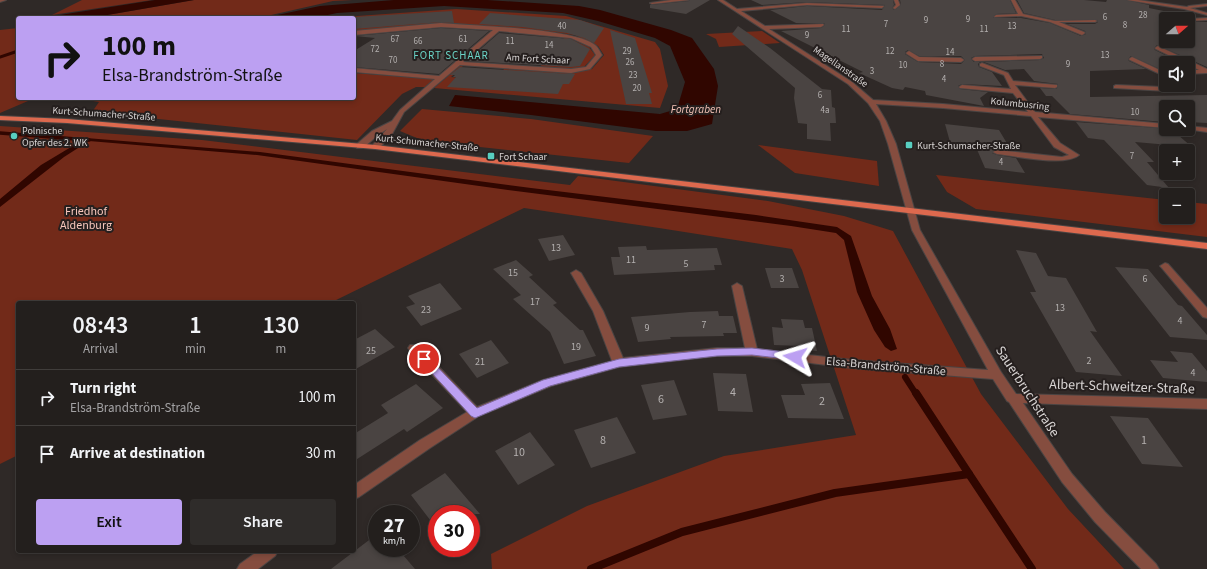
<!DOCTYPE html>
<meta charset="utf-8">
<style>
body{margin:0;font-family:"Source Sans 3",sans-serif;background:#2f2c2a;color:#f1f3f6;height:100vh;display:flex;flex-direction:column;font-size:15px;white-space:nowrap}
*{box-sizing:border-box;margin:0}
p{font-size:13px;color:#a3a2a4}
.icon{flex:none;width:22px;height:22px;fill:none;stroke:currentColor;stroke-width:2;stroke-linecap:round;stroke-linejoin:round}
.map{position:relative;flex:1;overflow:hidden}
.panel{position:absolute;left:16px;top:301px;width:340px;height:252px;display:flex;flex-direction:column;background:#231f1d;border-radius:4px;box-shadow:0 2px 6px #0003,0 0 0 1px #403d3b}
.panel>*{flex:none}
.guide{position:absolute;left:16px;top:16px;width:340px;height:84px;border-radius:4px;box-shadow:0 2px 6px #0003,0 0 0 1px #403d3b;background:#bca0f2;color:#111;overflow:hidden}
.needle{width:26px;rotate:70deg}
.controls{position:absolute;left:1159px;top:12px;display:grid;gap:8px}
.controls a{display:grid;place-items:center;width:36px;height:36px;border-radius:4px;background:#231f1d;box-shadow:0 2px 6px #0003,0 0 0 1px #403d3b;font-size:20px}
.speed{position:absolute;left:368px;top:505px;display:flex;gap:8px;font-size:20px;font-weight:700;text-align:center}
.speed>*{display:grid;place-content:center;width:52px;height:52px;border-radius:50%;background:#231f1d;box-shadow:0 2px 6px #0003,0 0 0 1px #403d3b;line-height:1}
.speed small{font-size:10px;font-weight:400}
.speed .limit{border:6px solid #d22;background:#fff;color:#111}
.pin{position:absolute;display:grid;place-items:center;width:34px;height:34px;color:#fff;margin:-17px;border:2px solid #fff;border-radius:50%;box-shadow:0 1px 4px #0007}
.me{position:absolute;width:44px;margin:-22px;rotate:277deg;stroke-linejoin:round;filter:drop-shadow(0 0 3px #0008)}
.turn{display:flex;align-items:center;gap:14px;height:84px;padding:0 20px;font-size:18px}
.turn .icon{width:52px;height:52px;stroke-width:2.5}
.turn b{display:block;font-size:28px;line-height:34px}
.eta{display:flex;justify-content:space-evenly;align-items:center;height:68px;text-align:center}
.eta b{font-size:24px;font-weight:600;line-height:28px}
.cta{display:flex;gap:8px;margin-top:auto;padding:8px 20px}
.cta a{flex:1;height:46px;border-radius:4px;background:#bca0f2;color:#111;font-size:16px;font-weight:600;line-height:46px;text-align:center}
.cta a+a{background:#2f2c2a;color:#f1f3f6}
ul{padding:0;list-style:none}
li{display:flex;align-items:center;gap:12px;height:56px;padding:0 20px;border-top:1px solid #403d3b}
li div{flex:1}
li b{display:block;font-size:15px}
li em{font-style:normal}
.map>svg:first-child{display:block}
</style>
<div class="map">
<svg width="1207" height="569" viewBox="0 0 1207 569">
<rect width="100%" height="100%" fill="#2f2927"/>
<g fill="#722a19">
<polygon points="82,0 152,0 52,15"/>
<polygon points="194,0 353,0 333,1 258,18 90,18"/>
<polygon points="456,9 566,16 655,42 660,49 668,86 660,108 434,88 461,65 464,65 451,77 493,81 504,69 573,73 592,69 604,55 598,46 575,35 537,30 445,23 354,31 354,18 329,18"/>
<polygon points="18,28 18,98 35,98 0,113 0,30"/>
<polygon points="762,31 780,43 719,47 716,39 706,34"/>
<polygon points="565,37 589,47 595,55 584,67 571,69 540,67"/>
<polygon points="354,73 435,79 425,87 416,87 402,94 357,140 92,112 99,102 75,98 354,98"/>
<polygon points="422,109 531,119 653,136 629,163 424,141 400,131"/>
<polygon points="0,126 202,140 570,185 578,176 768,201 844,216 893,231 981,394 1068,509 1124,569 492,569 491,554 587,506 724,456 856,435 802,270 792,249 659,228 524,208 330,303 18,303 18,455 0,464"/>
<polygon points="758,145 877,161 879,186 795,173"/>
<polygon points="936,175 1166,200 1166,217 1188,217 1188,202 1207,204 1207,237 976,209 947,192"/>
</g>
<g fill="#300600">
<polygon points="155,0 194,0 90,18 41,18"/>
<polygon points="394,0 487,0 579,6 600,10 671,30 692,38 714,69 718,86 712,124 687,131 656,131 531,115 449,106 455,95 660,114 677,109 685,82 670,46 655,38 598,21 563,13 444,6 337,13 314,18 263,18 320,6"/>
<polygon points="86,138 260,152 531,188 756,215 837,227 851,236 872,296 890,329 897,349 891,351 885,347 874,330 857,292 844,240 836,233 791,226 508,190 257,155 89,141 64,157 0,207 0,199 41,165"/>
</g>
<g fill="none" stroke-linecap="round" stroke-linejoin="round">
<polyline stroke="#300600" stroke-width="3" points="0,57 18,51"/>
<polyline stroke="#300600" stroke-width="3.5" points="0,133 89,140"/>
<polyline stroke="#300600" stroke-width="6" points="905,377 916,394"/>
<g stroke="#300600" stroke-width="8">
<polyline points="969,474 1032,569"/>
<polyline points="591,569 682,532 835,493 969,474 916,393"/>
</g>
</g>
<g fill="#4a4442" fill-rule="evenodd">
<polygon points="690,0 710,0 686,14 650,8 650,5 689,1"/>
<path d="M 751,0 L 893,0 L 894,5 L 892,8 L 894,10 L 901,5 L 900,0 L 1010,0 L 1016,13 L 996,14 L 993,18 L 1021,18 L 1050,23 L 1081,36 L 1086,34 L 1085,31 L 1067,24 L 1095,24 L 1098,22 L 1098,20 L 1055,20 L 1024,13 L 1017,0 L 1084,0 L 1106,2 L 1107,0 L 1126,0 L 1149,5 L 1149,8 L 1193,17 L 1185,19 L 1166,19 L 1166,41 L 1188,41 L 1188,22 L 1207,22 L 1207,67 L 1157,45 L 1154,48 L 1155,50 L 1181,63 L 1166,63 L 1166,68 L 1160,69 L 1131,56 L 1128,59 L 1129,61 L 1146,69 L 1090,71 L 1090,97 L 1207,95 L 1207,123 L 1188,122 L 1188,107 L 1166,107 L 1166,120 L 1161,120 L 1164,122 L 1070,114 L 1052,96 L 1046,96 L 1040,88 L 1056,89 L 1058,87 L 1058,84 L 1034,81 L 1024,69 L 1005,70 L 984,62 L 1040,60 L 1044,58 L 1042,54 L 975,56 L 971,58 L 971,59 L 974,62 L 980,62 L 978,64 L 979,67 L 992,72 L 1002,86 L 962,84 L 958,86 L 960,89 L 988,92 L 980,98 L 984,106 L 926,95 L 925,91 L 905,87 L 903,90 L 892,88 L 859,73 L 863,72 L 781,31 L 821,28 L 825,25 L 824,23 L 796,23 L 770,10 L 807,6 L 882,10 L 885,5 L 807,2 L 762,5 ZM 908,50 L 919,56 L 961,56 L 965,60 L 961,64 L 918,62 L 905,54 L 905,52 Z"/>
<polygon points="452,11 454,23 441,22 354,29 354,17"/>
<polygon points="490,13 580,20 604,28 594,43 584,38 567,33 522,27 479,24"/>
<polygon points="738,26 770,48 822,89 831,90 832,107 835,108 836,123 830,123 831,141 807,139 807,124 798,123 794,98 795,88 732,34"/>
<polygon points="441,28 489,31 439,74 354,67 354,51 375,38 355,36"/>
<polygon points="610,30 635,38 652,93 649,93 652,104 626,104"/>
<polygon points="499,33 571,39 590,49 580,66 571,67 467,61"/>
<polygon points="460,67 571,74 575,74 569,84 563,84 558,94 447,87 456,77 453,77 455,75 450,75"/>
<polygon points="1076,122 1171,129 1192,147 1135,142 1154,162 1147,162 1169,188 1147,185 1104,140 1088,138"/>
<polygon points="945,124 999,130 1011,150 997,149 992,153 997,155 1016,158 1025,173 985,168 975,145 950,142"/>
<polygon points="563,235 575,255 549,261 538,239"/>
<polygon points="646,246 647,250 717,248 722,265 714,265 715,270 614,275 611,257 620,257 618,247"/>
<polygon points="1016,250 1036,253 1048,276 1066,278 1097,332 1090,331 1122,376 1076,372 1030,292 1036,292"/>
<polygon points="516,260 533,275 529,277 557,303 553,305 580,330 583,330 596,356 564,364 550,332 513,299 521,295 493,269"/>
<polygon points="1115,267 1148,269 1178,305 1182,306 1207,335 1207,340 1170,337"/>
<polygon points="765,268 792,268 799,288 771,288"/>
<polygon points="440,283 462,309 421,326 406,307 415,304 408,296"/>
<polygon points="718,311 719,316 733,316 737,333 723,333 724,336 670,337 671,339 638,342 631,317 690,312"/>
<polygon points="781,319 803,320 805,328 812,328 817,351 801,350 800,346 774,345 772,327 783,328"/>
<polygon points="375,329 395,347 354,370 354,340"/>
<polygon points="491,340 509,363 477,378 459,354"/>
<polygon points="1170,351 1192,353 1207,371 1207,382 1163,378 1150,360 1178,362"/>
<polygon points="713,373 746,374 753,412 718,411"/>
<polygon points="674,380 687,415 653,420 641,385"/>
<polygon points="830,383 844,419 788,418 781,395 805,395 801,384"/>
<polygon points="416,384 443,408 407,432 404,429 354,461 354,434 388,413 381,405"/>
<polygon points="1110,416 1148,418 1183,467 1142,464"/>
<polygon points="617,417 636,453 591,468 574,430"/>
<polygon points="530,432 555,465 518,485 495,451"/>
<polygon points="445,473 480,514 437,514 437,529 411,495"/>
<polygon points="377,534 377,548 397,548 415,569 331,569"/>
</g>
<g fill="none" stroke-linecap="round" stroke-linejoin="round">
<g stroke="#4a4443" stroke-width="2">
<g id="minor">
<polygon points="0,0 6,0 0,2"/>
<polygon points="671,0 689,0 652,4 650,3"/>
<path d="M 718,0 L 723,0 L 737,9 L 807,3 L 884,6 L 882,8 L 807,5 L 741,11 L 765,26 L 823,24 L 824,25 L 821,27 L 769,29 L 852,82 L 873,100 L 943,104 L 1028,112 L 1013,93 L 960,88 L 959,87 L 962,85 L 1011,89 L 1004,75 L 980,66 L 980,64 L 982,63 L 1008,73 L 1013,81 L 1057,85 L 1057,87 L 1055,88 L 1015,85 L 1035,112 L 1166,124 L 1166,128 L 1038,117 L 1060,143 L 1079,155 C 1066,167 1015,156 997,154 L 993,152 L 997,150 L 1062,157 L 1069,155 L 1054,147 L 1031,116 L 943,108 L 876,104 L 886,121 L 896,144 L 920,230 L 1001,372 L 1016,394 L 1207,399 L 1207,409 L 1023,403 L 1072,474 L 1105,512 L 1156,564 L 1159,569 L 1141,569 L 1095,522 L 1062,482 L 1009,402 L 1007,401 L 993,379 L 852,368 L 752,356 L 717,356 L 619,367 L 551,386 L 479,416 L 430,448 L 359,497 L 354,499 L 354,485 L 420,440 L 467,412 L 410,351 L 408,348 L 410,345 L 418,345 L 477,407 L 543,380 L 612,361 L 593,311 L 571,273 L 576,270 L 581,273 L 603,311 L 623,358 L 717,348 L 745,348 L 732,286 L 737,283 L 742,286 L 757,349 L 852,360 L 988,370 L 912,230 L 888,144 L 880,121 L 868,103 L 848,84 Z"/>
<polygon points="894,0 898,0 900,5 895,9 893,8 896,5"/>
<polygon points="1011,0 1015,0 1023,14 1055,21 1095,20 1097,21 1095,22 1059,22 1084,32 1085,33 1082,35 1050,22 1021,16 994,17 996,15 1018,14"/>
<polygon points="1127,0 1138,0 1187,7 1189,6 1207,4 1207,6 1190,8 1207,13 1207,15 1184,9"/>
<polygon points="1207,18 1207,20 1188,21 1188,19 1186,19"/>
<path d="M 441,23 C 471,26 574,28 595,45 C 598,47 600,52 602,55 L 590,69 L 571,73 L 460,65 L 404,112 L 391,136 L 378,149 L 375,149 L 371,147 L 387,129 L 378,135 L 363,148 L 357,148 L 357,144 L 372,131 L 392,121 L 400,110 L 435,79 L 354,72 L 354,68 L 439,76 L 493,30 L 441,27 L 354,35 L 354,31 ZM 499,31 L 571,38 L 591,47 L 596,55 L 586,67 L 571,69 L 463,62 Z"/>
<polygon points="1158,46 1207,69 1207,73 1188,74 1188,70 1199,70 1156,49 1155,48"/>
<polygon points="909,51 919,57 961,58 964,60 961,62 918,61 907,54 906,53"/>
<polygon points="1042,56 1042,58 1040,59 975,61 972,59 975,57"/>
<polygon points="1132,57 1164,72 1165,73 1160,74 1130,60 1129,59"/>
<polygon points="1116,85 1185,88 1188,90 1185,92 1114,88 1114,86"/>
<polygon points="1188,126 1207,128 1207,132 1186,129 1188,129"/>
<polygon points="1165,263 1168,264 1207,308 1207,318 1203,317 1162,268 1160,266"/>
<polygon points="258,551 278,551 275,556 258,569 237,569 240,564"/>
</g>
</g>
<g stroke="#4a4443" stroke-width="2">
<polygon id="major" points="0,116 67,119 375,145 1207,243 1207,249 375,149 67,123 0,120"/>
</g>
<use href="#minor" fill="#854d3f" fill-rule="evenodd"/>
<use href="#major" fill="#dd694e" fill-rule="evenodd"/>
</g>
<polygon fill="#bca0f2" stroke="#7a689d" points="752,348 795,353 799,354 800,357 799,359 795,360 752,355 717,356 619,367 550,386 475,418 471,416 419,359 420,356 427,356 477,408 543,380 619,359 717,349"/>
<g fill="#58cec0" stroke="#251f1e" stroke-width="1.5">
<circle cx="14" cy="136" r="4"/>
<rect x="905" y="141" width="8" height="8" rx="2"/>
<rect x="487" y="152" width="8" height="8" rx="2"/>
</g>
<g text-anchor="middle" stroke-width="4" stroke-linejoin="round" paint-order="stroke">
<g font-size="9" fill="#b4b0af">
<text x="1143" y="18">28</text>
<text x="1105" y="20">6</text>
<text x="968" y="22">9</text>
<text x="926" y="23">9</text>
<text x="886" y="27">7</text>
<text x="1125" y="28">8</text>
<text x="562" y="29">40</text>
<text x="1012" y="29">13</text>
<text x="846" y="32">11</text>
<text x="984" y="32">11</text>
<text x="807" y="38">9</text>
<text x="395" y="42">67</text>
<text x="463" y="42">61</text>
<text x="418" y="44">66</text>
<text x="510" y="44">11</text>
<text x="549" y="48">14</text>
<text x="375" y="52">72</text>
<text x="627" y="54">29</text>
<text x="890" y="54">12</text>
<text x="950" y="55">14</text>
<text x="1105" y="58">13</text>
<text x="393" y="63">70</text>
<text x="630" y="65">26</text>
<text x="942" y="67">8</text>
<text x="1068" y="67">9</text>
<text x="903" y="68">10</text>
<text x="872" y="74">3</text>
<text x="633" y="78">23</text>
<text x="944" y="82">4</text>
<text x="637" y="91">20</text>
<text x="820" y="98">6</text>
<text x="825" y="113">4a</text>
<text x="1135" y="115">10</text>
<text x="1132" y="159">7</text>
<text x="1001" y="165">4</text>
</g>
<g font-size="10" fill="#d8d4d3" stroke="#251f1e">
<text transform="translate(538 58) rotate(3)" y="4">Am Fort Schaar</text>
<text transform="translate(841 66) rotate(35)" y="4">Magellanstraße</text>
<text transform="translate(1020 103) rotate(6)" y="4">Kolumbusring</text>
<text transform="translate(104 113) rotate(4)" y="4">Kurt-Schumacher-Straße</text>
<text transform="translate(427 142) rotate(6)" y="4">Kurt-Schumacher-Straße</text>
</g>
<g font-size="10" fill="#d8d4d3" stroke="#251f1e" text-anchor="start">
<text x="22" y="134">Polnische<tspan x="22" dy="12">Opfer des 2. WK</tspan></text>
<text x="917" y="149">Kurt-Schumacher-Straße</text>
<text x="499" y="160">Fort Schaar</text>
</g>
<g font-size="10" fill="#b4b0af">
<text x="556" y="251">13</text>
<text x="631" y="263">11</text>
<text x="686" y="267">5</text>
<text x="513" y="276">15</text>
<text x="782" y="282">3</text>
<text x="1145" y="282">6</text>
<text x="535" y="305">17</text>
<text x="1060" y="311">13</text>
<text x="426" y="313">23</text>
<text x="1180" y="324">4</text>
<text x="704" y="328">7</text>
<text x="647" y="331">9</text>
<text x="576" y="350">19</text>
<text x="371" y="354">25</text>
<text x="1089" y="364">2</text>
<text x="480" y="365">21</text>
<text x="1193" y="376">4</text>
</g>
<g font-size="11" letter-spacing="1" fill="#6ad3c6" stroke="#251f1e">
<text x="451" y="59">FORT SCHAAR</text>
</g>
<g font-size="11" font-style="italic" fill="#f3c2b6" stroke="#251f1e">
<text x="696" y="113">Fortgraben</text>
</g>
<g font-size="12" fill="#f9c8bc" stroke="#251f1e">
<text x="86" y="215">Friedhof<tspan x="86" dy="14">Aldenburg</tspan></text>
</g>
<g font-size="12" fill="#d8d4d3" stroke="#251f1e">
<text transform="translate(886 366) rotate(5)" y="4">Elsa-Brandström-Straße</text>
</g>
<g font-size="12" fill="#b4b0af">
<text x="733" y="396">4</text>
<text x="661" y="403">6</text>
<text x="822" y="405">2</text>
<text x="603" y="444">8</text>
<text x="1144" y="444">1</text>
<text x="519" y="456">10</text>
</g>
<g font-size="14" fill="#d8d4d3" stroke="#251f1e">
<text transform="translate(1122 386) rotate(2)" y="5">Albert-Schweitzer-Straße</text>
<text transform="translate(1028 391) rotate(57)" y="5">Sauerbruchstraße</text>
</g>
</g>
</svg>
<div class="controls">
<a><svg class="needle" viewBox="-14 -14 28 28"><path d="M0-13l5 13h-10z" fill="#e53935"/><path d="M0 13l5-13h-10z" fill="#a3a2a4"/></svg></a>
<a><svg class="icon" aria-label="sound" viewBox="0 0 24 24"><path d="M4 9h4l5-4v14l-5-4H4zM17 9q2 3 0 6"/></svg></a>
<a><svg class="icon" aria-label="search" viewBox="0 0 24 24"><circle cx="10" cy="10" r="6"/><path d="M15 15l6 6"/></svg></a>
<a>+</a>
<a>−</a>
</div>
<div class="speed"><div>27<small>km/h</small></div><div class="limit">30</div></div>
<div class="pin" style="left:424px;top:359px;background:#d93025"><svg class="icon" aria-label="arrive" viewBox="0 0 24 24"><path d="M6 21V4h12l-3 4 3 4H6"/></svg></div>
<svg class="me" style="left:795px;top:357px" viewBox="-20 -20 40 40"><path d="M0-17L14 15 0 8-14 15z" fill="#bca0f2" stroke="#fff" stroke-width="4"/></svg>
<div class="guide">
<div class="turn"><svg class="icon" aria-label="right" viewBox="0 0 24 24"><path d="M7 20v-9h11M14 6l5 5-5 5"/></svg><div><b>100 m</b>Elsa-Brandström-Straße</div></div>
</div>
<section class="panel">
<div class="eta">
<div><b>08:43</b><p>Arrival</p></div>
<div><b>1</b><p>min</p></div>
<div><b>130</b><p>m</p></div>
</div>
<ul>
<li><svg class="icon" aria-label="right" viewBox="0 0 24 24"><path d="M7 20v-9h11M14 6l5 5-5 5"/></svg><div><b>Turn right</b><p>Elsa-Brandström-Straße</p></div><em>100 m</em></li>
<li><svg class="icon" aria-label="arrive" viewBox="0 0 24 24"><path d="M6 21V4h12l-3 4 3 4H6"/></svg><div><b>Arrive at destination</b></div><em>30 m</em></li>
</ul>
<div class="cta"><a>Exit</a><a>Share</a></div>
</section>
</div>
